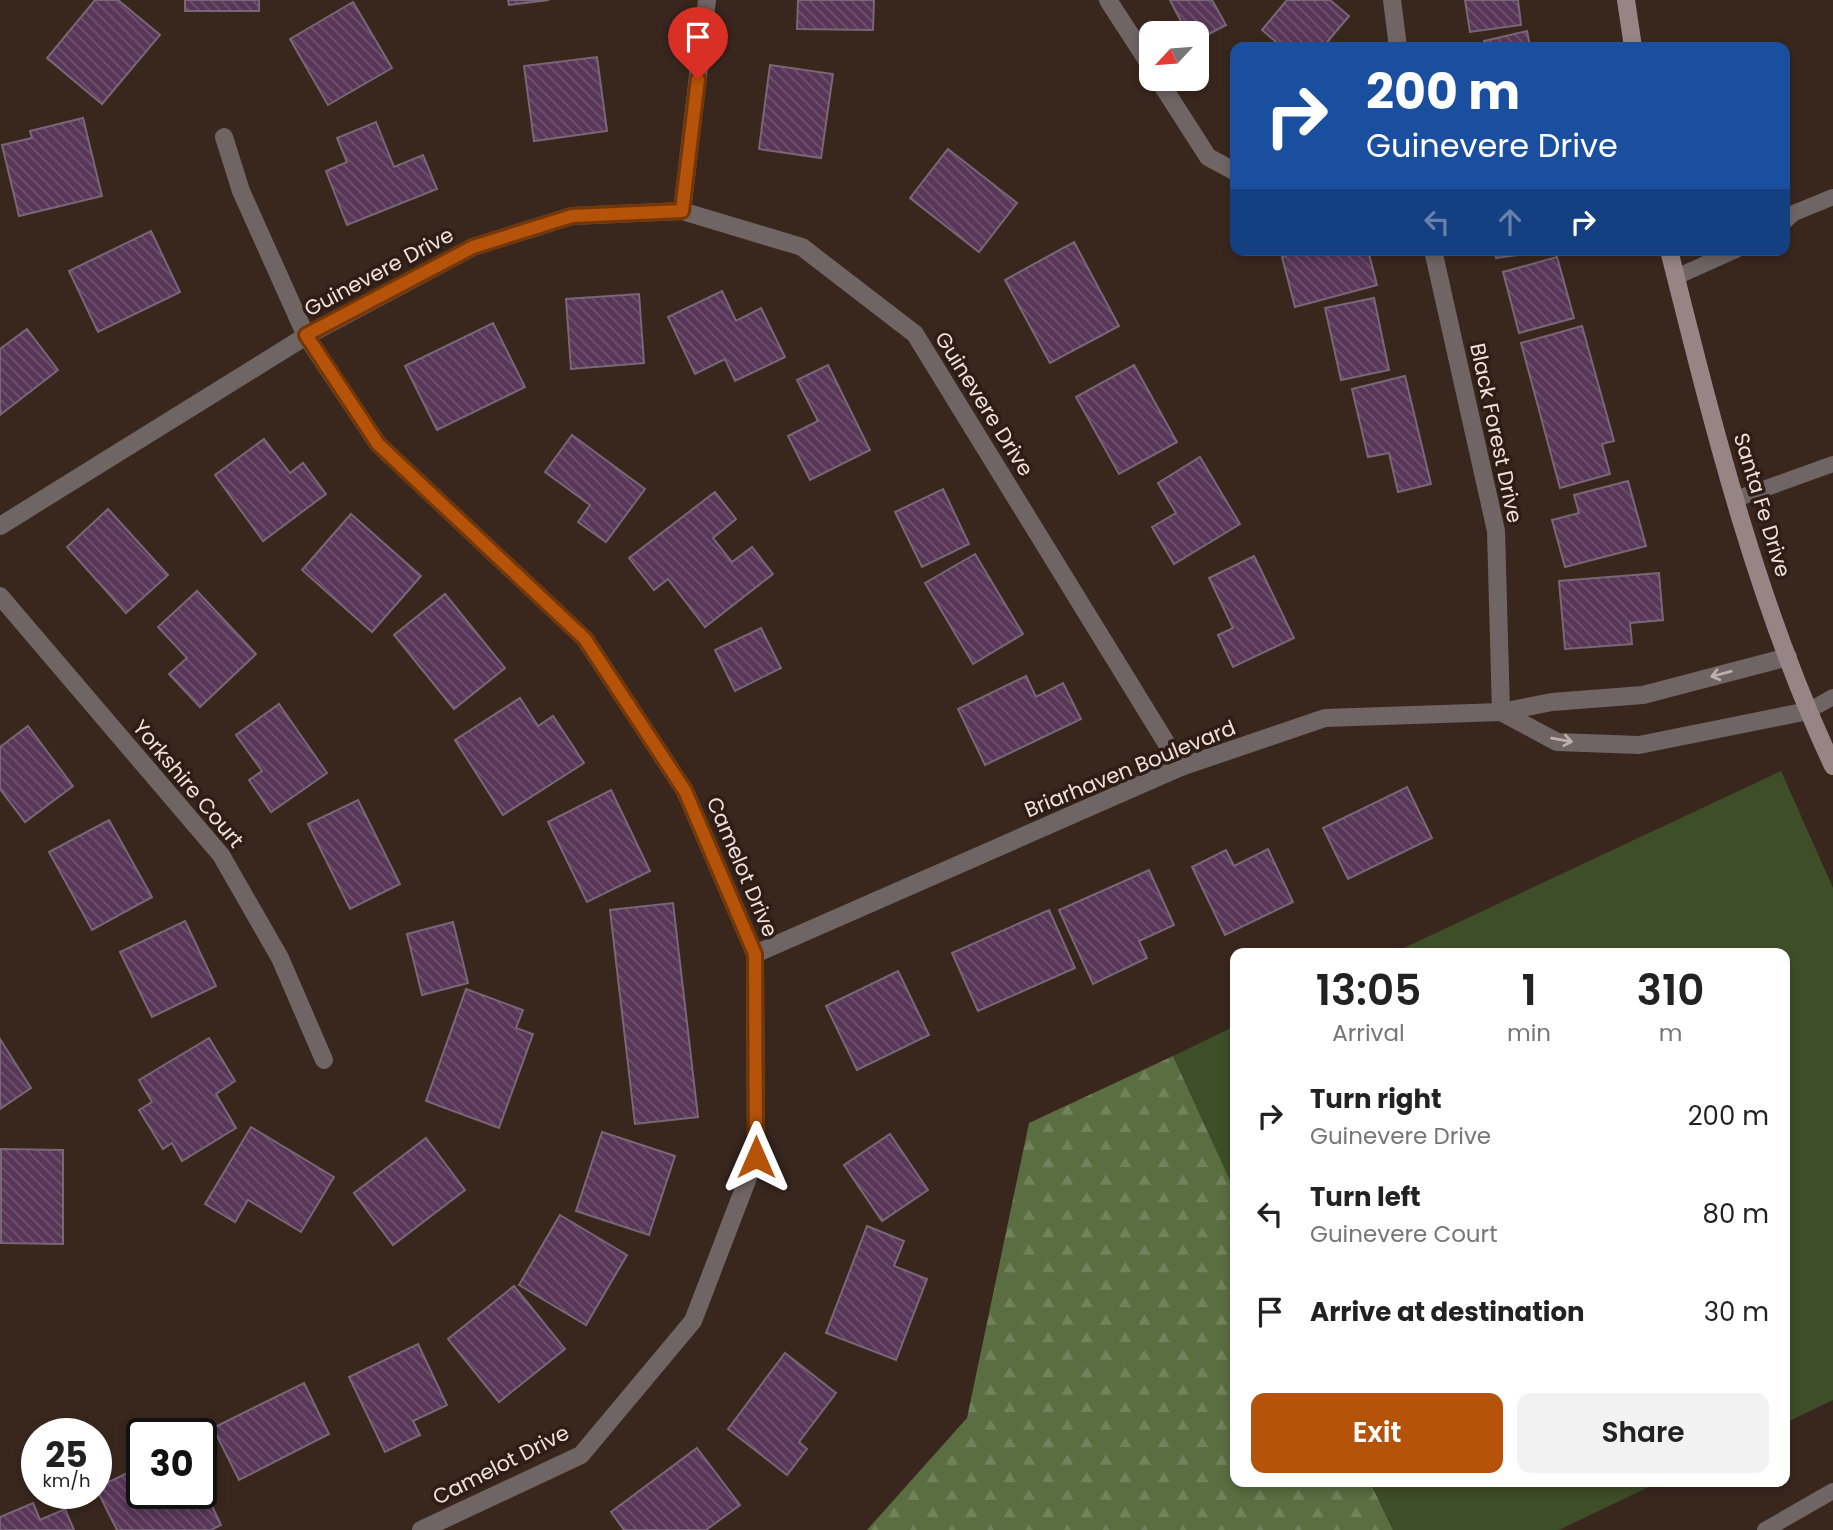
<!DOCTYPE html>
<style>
body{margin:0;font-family:Poppins,sans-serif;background:#f2f2f2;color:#222;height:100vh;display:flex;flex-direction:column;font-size:26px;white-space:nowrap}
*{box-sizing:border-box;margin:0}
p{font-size:23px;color:#767676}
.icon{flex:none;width:38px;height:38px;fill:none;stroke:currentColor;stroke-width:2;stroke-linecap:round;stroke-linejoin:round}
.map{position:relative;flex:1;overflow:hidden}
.panel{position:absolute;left:1230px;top:948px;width:560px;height:539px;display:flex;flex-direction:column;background:#fff;border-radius:14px;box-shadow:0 4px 10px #0003}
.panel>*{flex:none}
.hud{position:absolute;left:1230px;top:42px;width:560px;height:214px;border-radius:14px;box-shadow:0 4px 10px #0003;background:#1a4fa0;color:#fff;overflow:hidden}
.needle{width:46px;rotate:244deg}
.controls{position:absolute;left:1139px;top:21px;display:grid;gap:14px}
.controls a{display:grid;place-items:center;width:70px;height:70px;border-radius:14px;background:#fff;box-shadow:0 4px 10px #0003;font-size:35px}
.speed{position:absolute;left:21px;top:1418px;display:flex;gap:14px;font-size:35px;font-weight:700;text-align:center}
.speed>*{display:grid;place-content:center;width:91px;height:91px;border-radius:50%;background:#fff;box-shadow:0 4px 10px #0003;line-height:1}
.speed small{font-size:18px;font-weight:400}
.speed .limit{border:4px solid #111;border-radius:10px;background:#fff;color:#111}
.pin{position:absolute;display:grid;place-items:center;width:60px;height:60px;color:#fff;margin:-72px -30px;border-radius:50% 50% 50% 0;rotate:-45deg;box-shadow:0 0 7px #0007}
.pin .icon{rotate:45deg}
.me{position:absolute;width:77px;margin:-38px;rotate:0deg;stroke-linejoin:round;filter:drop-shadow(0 0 5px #0008)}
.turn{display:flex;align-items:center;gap:24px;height:147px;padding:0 21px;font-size:32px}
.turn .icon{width:91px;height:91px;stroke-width:2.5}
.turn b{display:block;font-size:49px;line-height:60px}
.lanes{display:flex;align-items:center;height:66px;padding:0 21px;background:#0003;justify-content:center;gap:35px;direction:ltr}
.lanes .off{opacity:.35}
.eta{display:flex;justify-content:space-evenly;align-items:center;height:119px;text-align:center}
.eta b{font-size:42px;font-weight:600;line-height:49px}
.cta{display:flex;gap:14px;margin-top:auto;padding:14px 21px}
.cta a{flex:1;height:80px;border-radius:14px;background:#b45309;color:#fff;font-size:28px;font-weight:600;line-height:80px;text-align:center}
.cta a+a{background:#f2f2f2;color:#222}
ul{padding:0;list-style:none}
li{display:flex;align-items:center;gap:21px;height:98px;padding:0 21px}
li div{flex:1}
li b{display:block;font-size:26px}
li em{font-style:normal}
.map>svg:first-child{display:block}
</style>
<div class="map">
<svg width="1833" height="1530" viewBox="0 0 1833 1530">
<defs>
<pattern id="forest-firs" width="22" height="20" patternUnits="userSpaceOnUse" patternTransform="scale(1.75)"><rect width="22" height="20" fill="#5a6e41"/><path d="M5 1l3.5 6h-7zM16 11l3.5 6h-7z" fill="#72825c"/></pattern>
<pattern id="building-back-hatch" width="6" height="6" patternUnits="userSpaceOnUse" patternTransform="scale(1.75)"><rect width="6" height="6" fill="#583658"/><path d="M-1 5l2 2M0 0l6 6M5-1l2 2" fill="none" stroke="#70536f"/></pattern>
</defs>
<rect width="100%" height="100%" fill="#39271e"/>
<g fill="#3e4e28">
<polygon points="1781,771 1833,888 1833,1400 1785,1423 1785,954 1391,954"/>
<polygon points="1235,1026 1235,1191 1173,1056"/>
<polygon points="1370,1482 1659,1482 1559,1530 1393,1530"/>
</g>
<polygon fill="url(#forest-firs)" points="1173,1056 1235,1191 1236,1482 1370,1482 1393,1530 867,1530 967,1418 1029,1123"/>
<g fill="url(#building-back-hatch)" stroke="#786777" stroke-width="2">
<polygon points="95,0 118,0 160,35 102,104 47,58"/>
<rect x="185" y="0" width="74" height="11"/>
<polygon points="508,0 549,0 509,5"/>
<polygon points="798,0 874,0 873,30 797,29"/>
<polygon points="1170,0 1212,0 1226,25 1197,40 1197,33 1187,33"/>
<polygon points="1287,0 1330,0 1349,16 1323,47 1282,47 1262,30"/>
<polygon points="1465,0 1518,0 1521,25 1470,32"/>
<polygon points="353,2 392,68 328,105 290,39"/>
<polygon points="1527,31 1530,47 1485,47 1484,41"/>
<polygon points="597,57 607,131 534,141 524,66"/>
<polygon points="770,65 833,74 821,158 759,149"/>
<polygon points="83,118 102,196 19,216 2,145 32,138 30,131"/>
<polygon points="376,122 394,167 423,155 437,189 347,225 326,171 347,162 337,138"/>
<polygon points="948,149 1017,203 979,252 910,198"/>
<polygon points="151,231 180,292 98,332 69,271"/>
<polygon points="1074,242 1119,326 1050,363 1005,280"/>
<polygon points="1300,250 1368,250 1377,285 1295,307 1282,257"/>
<polygon points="1495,250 1554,250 1496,258"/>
<polygon points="1557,257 1574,318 1519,333 1503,272"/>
<polygon points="722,291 736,321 761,308 785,357 735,381 725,359 695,374 668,317"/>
<polygon points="639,294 644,363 571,369 566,299"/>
<polygon points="1374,298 1389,370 1341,380 1325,308"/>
<polygon points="493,323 525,387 437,430 405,366"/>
<polygon points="1582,326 1614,441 1602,444 1610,474 1560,488 1521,343"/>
<polygon points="27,329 58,370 0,415 0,349"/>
<polygon points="828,365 870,450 810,480 788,436 818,421 797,380"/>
<polygon points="1134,365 1177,442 1119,474 1076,397"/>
<polygon points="1405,376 1431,484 1398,492 1389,453 1368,457 1352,389"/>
<polygon points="572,435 645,489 606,542 578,522 590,505 545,472"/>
<polygon points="264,439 290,473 303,463 326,494 263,541 215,475"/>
<polygon points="1200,457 1240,524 1174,564 1152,527 1176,513 1158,483"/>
<polygon points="1628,481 1646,546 1565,567 1552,520 1579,513 1574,495"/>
<polygon points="943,489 969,544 922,567 895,512"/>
<polygon points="715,492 736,519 713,538 732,562 752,547 773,574 705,627 668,579 654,590 629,558"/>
<polygon points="108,509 168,575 126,613 67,547"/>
<polygon points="351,514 421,576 372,632 302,570"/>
<polygon points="975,554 1023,634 973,664 925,583"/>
<polygon points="1254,556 1294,638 1233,667 1218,635 1233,628 1209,578"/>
<polygon points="1659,573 1663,620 1630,623 1632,644 1565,649 1559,581"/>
<polygon points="197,591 256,654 200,707 169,674 187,658 158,627"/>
<polygon points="445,594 505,668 454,709 394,635"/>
<polygon points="761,628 781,668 735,691 715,650"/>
<polygon points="1026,676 1036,697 1063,683 1081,719 985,765 958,709"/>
<polygon points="520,698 538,726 553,716 584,763 503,815 455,740"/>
<polygon points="279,704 327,773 271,812 249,780 262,771 236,735"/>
<polygon points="28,726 73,786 25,822 0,789 0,747"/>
<polygon points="1407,787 1432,838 1348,879 1323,828"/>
<polygon points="611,790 650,871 587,902 548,822"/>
<polygon points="358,800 400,884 350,909 308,824"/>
<polygon points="109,820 152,897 92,930 49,852"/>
<polygon points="1268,849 1293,902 1225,935 1192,867 1226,850 1234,866"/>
<polygon points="1149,870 1174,925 1139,941 1147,958 1093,984 1059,910"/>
<polygon points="673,903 698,1117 635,1124 610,910"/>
<polygon points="1049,910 1075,968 978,1011 952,953"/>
<polygon points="185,921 216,986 152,1017 120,952"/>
<polygon points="453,922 468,983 422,995 407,934"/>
<polygon points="898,971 929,1035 857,1070 826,1006"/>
<polygon points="466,989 523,1010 516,1028 533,1034 499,1128 426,1101"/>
<polygon points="209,1038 235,1081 216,1094 236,1128 182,1161 172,1143 163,1149 139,1110 152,1102 139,1080"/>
<polygon points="0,1039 31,1088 0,1109"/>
<polygon points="251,1127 334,1177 301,1232 248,1200 235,1222 205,1204"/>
<polygon points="602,1132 675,1156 649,1235 576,1211"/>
<polygon points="890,1134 928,1190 882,1221 844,1165"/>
<polygon points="426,1138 465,1190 393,1245 354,1193"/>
<polygon points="1,1149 63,1150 63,1244 1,1243"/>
<polygon points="560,1215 627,1255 586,1325 519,1285"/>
<polygon points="867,1226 904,1241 894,1266 927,1279 896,1360 826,1333"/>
<polygon points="514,1286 565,1349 499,1402 448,1339"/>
<polygon points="418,1344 447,1405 413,1421 420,1435 385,1452 349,1377"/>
<polygon points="785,1353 836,1393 799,1442 807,1449 787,1475 728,1429"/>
<polygon points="304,1383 329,1434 239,1480 213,1428"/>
<polygon points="697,1448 740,1505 706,1530 624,1530 611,1512"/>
<polygon points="142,1466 142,1493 201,1493 201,1483 221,1525 211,1530 117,1530 96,1488"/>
<polygon points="33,1503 40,1520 65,1509 74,1530 0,1530 0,1517"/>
</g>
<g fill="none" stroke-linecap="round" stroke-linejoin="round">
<g stroke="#706565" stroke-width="16">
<polyline points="1785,221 1794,213 1833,197"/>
<polyline points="1676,277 1736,250"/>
<polyline points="1736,499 1833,464"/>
<polyline points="1808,711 1833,697"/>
<polyline points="1765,1530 1833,1491"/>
</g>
<g stroke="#706565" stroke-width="18">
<polyline points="1108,0 1152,68"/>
<polyline points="1392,0 1398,47"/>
<polyline points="1158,79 1208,157 1236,172"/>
<polyline points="224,137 241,191 306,336 378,444 585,639 685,791 755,954 756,1157 693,1321 581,1455 421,1530"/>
<polyline points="682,211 707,0"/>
<polyline points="1433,250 1496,531 1501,712"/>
<polyline points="0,526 306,336 473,247 572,216 682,211 802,247 915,334 1181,767"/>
<polyline points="0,596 221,855 280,958 324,1060"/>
<polyline points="1501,712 1557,742 1639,745 1808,711"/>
<polyline points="755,954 1181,767 1325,718 1501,712 1552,702 1643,695 1788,657"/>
</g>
<g stroke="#978586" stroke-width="18">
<polyline points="1626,0 1633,47"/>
<path d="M 1669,250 C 1713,425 1756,602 1833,766"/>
</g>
</g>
<defs><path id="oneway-shaft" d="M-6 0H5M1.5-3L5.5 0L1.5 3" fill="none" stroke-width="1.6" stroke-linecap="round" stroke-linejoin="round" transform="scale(1.75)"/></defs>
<g stroke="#bcafac">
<use href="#oneway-shaft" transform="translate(1721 674) rotate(165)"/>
<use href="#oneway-shaft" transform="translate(1562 740) rotate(10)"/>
</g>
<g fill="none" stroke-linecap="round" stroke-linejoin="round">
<g stroke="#753606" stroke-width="18">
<polyline id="route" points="698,79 682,211 572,216 473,247 306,335 378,444 585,639 685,791 755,954 756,1157"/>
</g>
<use href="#route" stroke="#b45309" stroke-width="12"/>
</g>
<g text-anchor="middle" stroke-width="7" stroke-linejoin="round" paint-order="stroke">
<g font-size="21" fill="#eee1db" stroke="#2f1d15">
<text transform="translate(379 272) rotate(-28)" y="7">Guinevere Drive</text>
<text transform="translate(984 404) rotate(58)" y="7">Guinevere Drive</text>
<text transform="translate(1496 433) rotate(78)" y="7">Black Forest Drive</text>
<text transform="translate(1762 505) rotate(73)" y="7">Santa Fe Drive</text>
<text transform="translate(1130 769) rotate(-22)" y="7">Briarhaven Boulevard</text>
<text transform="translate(188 784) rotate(50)" y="7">Yorkshire Court</text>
<text transform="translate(742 867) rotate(67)" y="7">Camelot Drive</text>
<text transform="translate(501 1465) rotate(-27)" y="7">Camelot Drive</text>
</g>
</g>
</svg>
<div class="controls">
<a><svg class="needle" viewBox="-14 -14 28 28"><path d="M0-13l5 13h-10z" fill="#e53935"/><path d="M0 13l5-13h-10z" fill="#767676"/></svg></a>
</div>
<div class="speed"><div>25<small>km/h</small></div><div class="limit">30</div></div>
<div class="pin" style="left:698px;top:79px;background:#d93025"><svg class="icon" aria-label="arrive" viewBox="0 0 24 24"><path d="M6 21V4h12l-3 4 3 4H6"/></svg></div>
<svg class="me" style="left:756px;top:1157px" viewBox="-20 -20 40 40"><path d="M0-17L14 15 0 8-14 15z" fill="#b45309" stroke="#fff" stroke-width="4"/></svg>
<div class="hud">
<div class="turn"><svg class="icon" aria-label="right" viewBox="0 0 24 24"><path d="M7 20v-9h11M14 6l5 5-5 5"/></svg><div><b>200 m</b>Guinevere Drive</div></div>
<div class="lanes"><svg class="icon off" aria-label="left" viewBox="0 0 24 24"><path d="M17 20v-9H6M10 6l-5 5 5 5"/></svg><svg class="icon off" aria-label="ahead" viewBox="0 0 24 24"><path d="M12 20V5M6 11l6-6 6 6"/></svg><svg class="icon" aria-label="right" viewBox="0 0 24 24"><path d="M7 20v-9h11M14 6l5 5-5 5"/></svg></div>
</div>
<section class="panel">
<div class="eta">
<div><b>13:05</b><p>Arrival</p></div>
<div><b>1</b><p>min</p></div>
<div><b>310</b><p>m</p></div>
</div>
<ul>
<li><svg class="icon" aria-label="right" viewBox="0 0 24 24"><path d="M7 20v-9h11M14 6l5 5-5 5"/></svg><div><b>Turn right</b><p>Guinevere Drive</p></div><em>200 m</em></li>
<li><svg class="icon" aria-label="left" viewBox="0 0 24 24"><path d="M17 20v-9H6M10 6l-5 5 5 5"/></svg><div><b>Turn left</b><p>Guinevere Court</p></div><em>80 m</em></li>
<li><svg class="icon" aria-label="arrive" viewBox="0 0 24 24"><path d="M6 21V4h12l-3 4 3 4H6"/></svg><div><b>Arrive at destination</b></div><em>30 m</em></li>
</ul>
<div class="cta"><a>Exit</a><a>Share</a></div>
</section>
</div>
